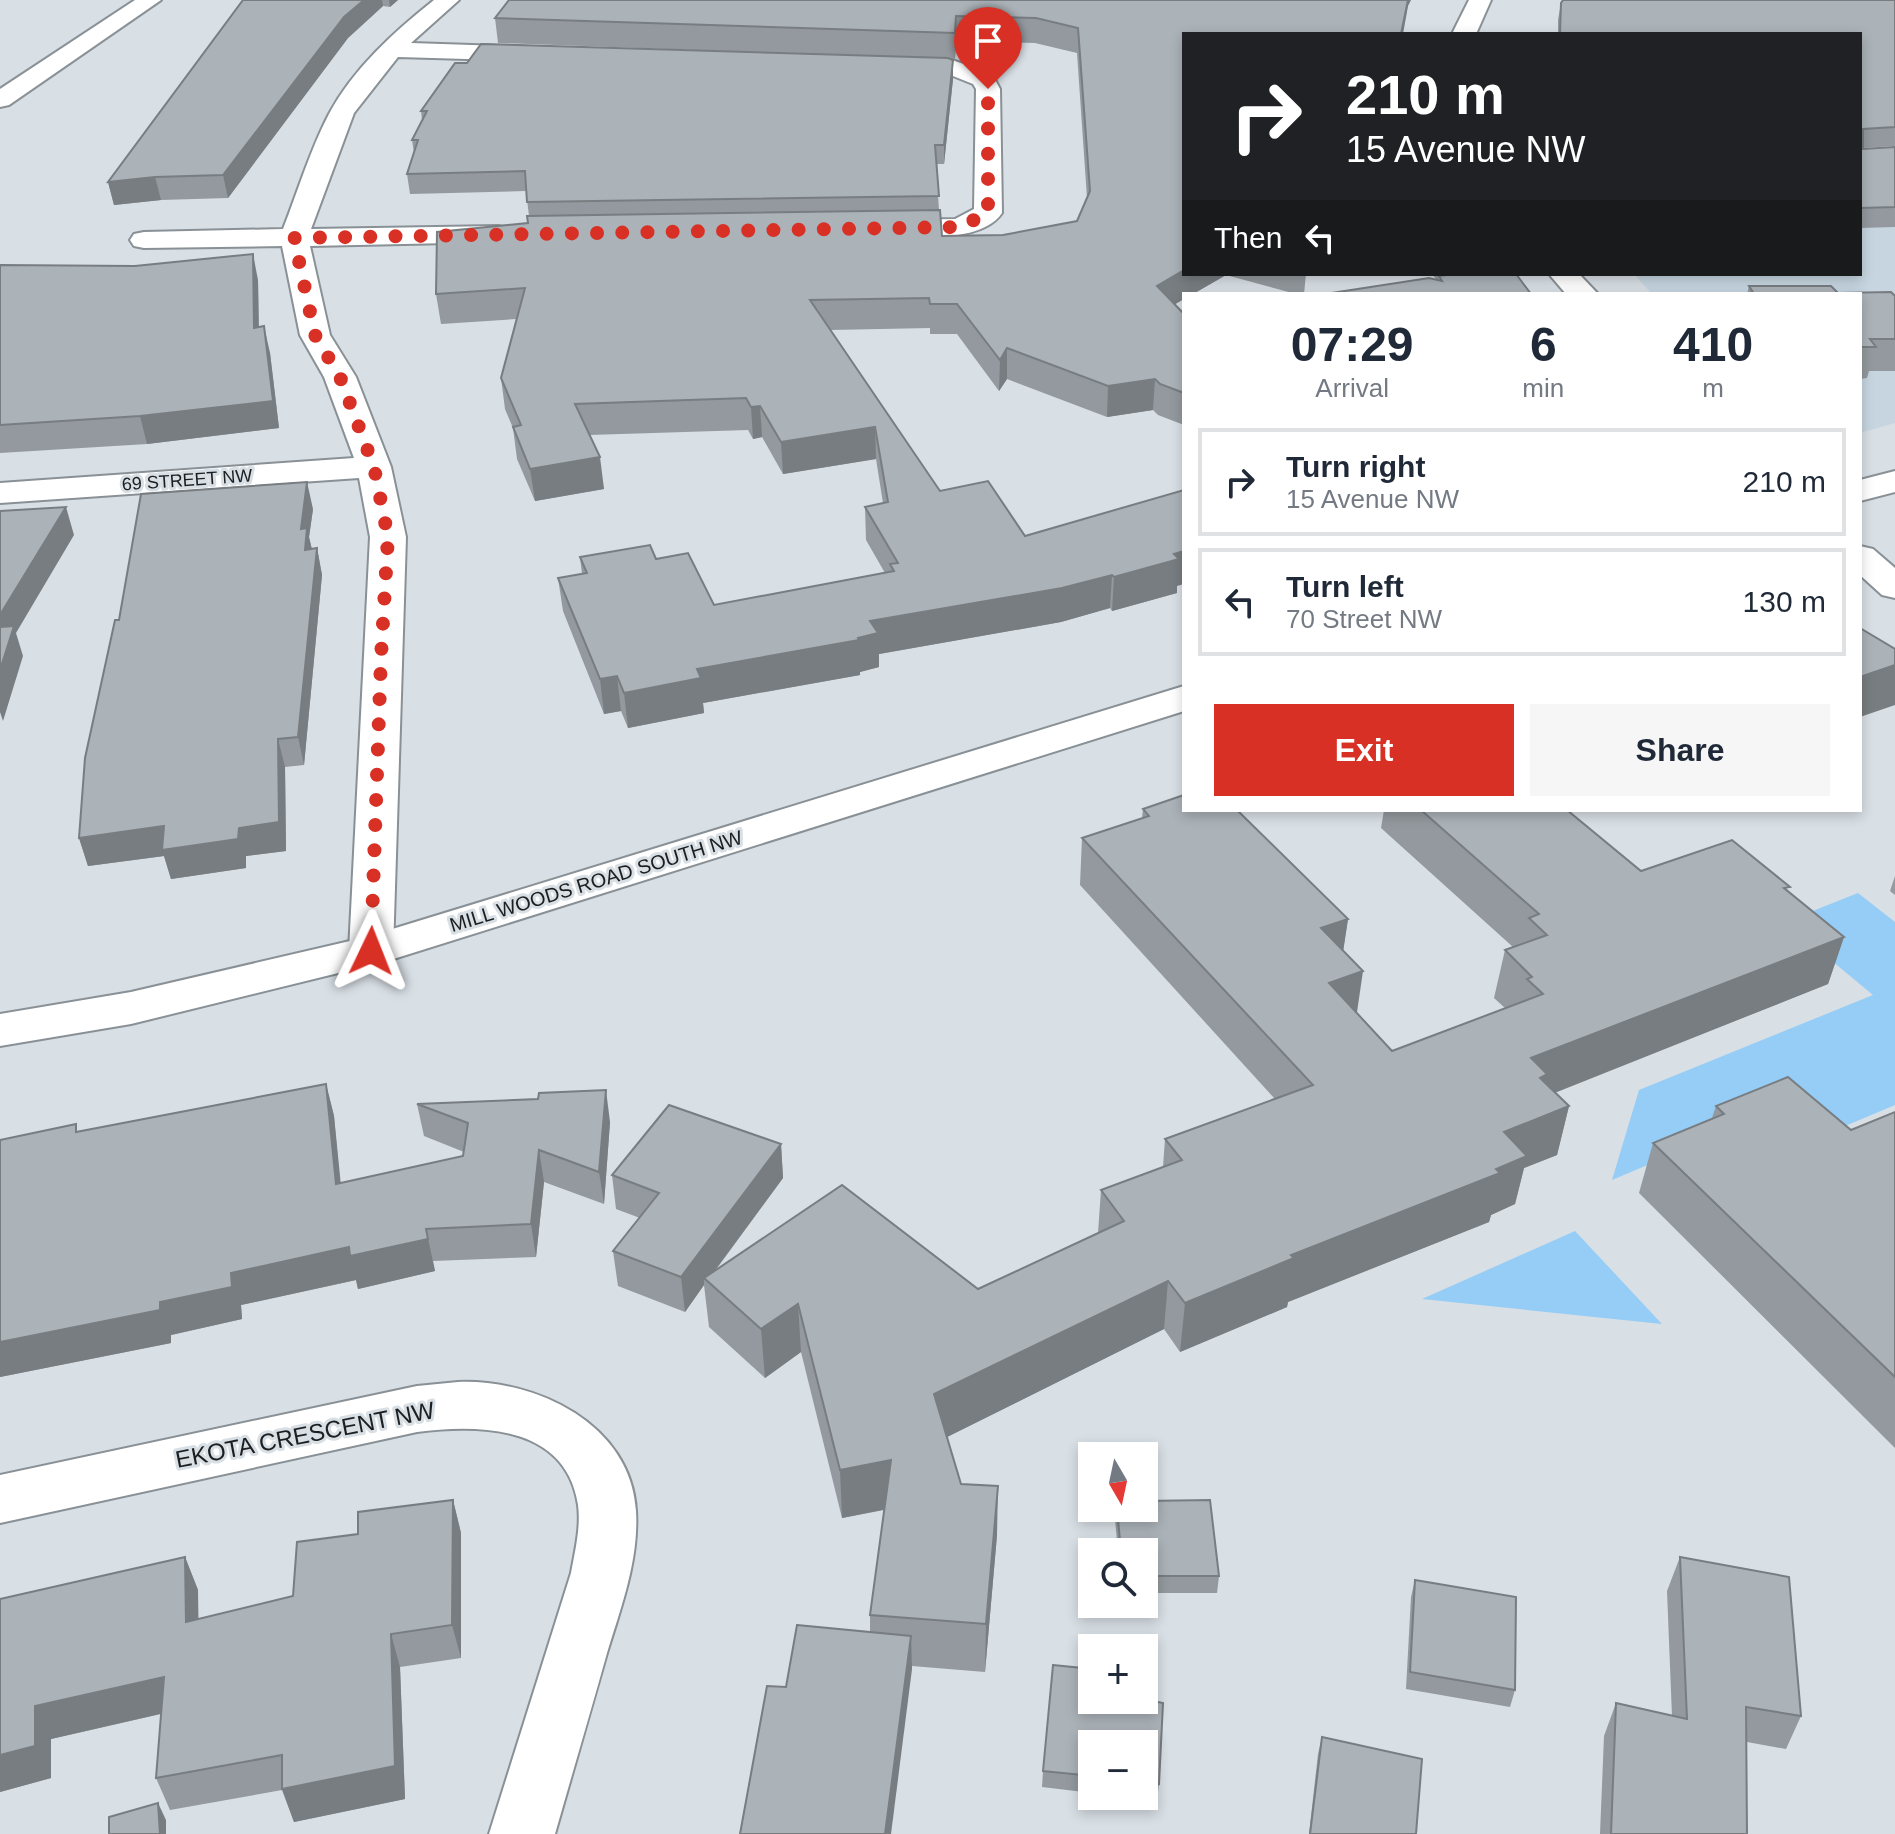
<!DOCTYPE html>
<meta charset="utf-8">
<style>
body{margin:0;font-family:Helvetica,sans-serif;background:#f6f6f7;color:#1f2937;height:100vh;display:flex;flex-direction:column;font-size:30px;white-space:nowrap}
*{box-sizing:border-box;margin:0}
p{font-size:26px;color:#747a83}
.icon{flex:none;width:44px;height:44px;fill:none;stroke:currentColor;stroke-width:2;stroke-linecap:round;stroke-linejoin:round}
.map{position:relative;flex:1;overflow:hidden}
.panel{position:absolute;left:1182px;top:292px;width:680px;height:520px;display:flex;flex-direction:column;background:#fff;border-radius:0px;box-shadow:0 4px 12px #0003}
.panel>*{flex:none}
.banner{position:absolute;left:1182px;top:32px;width:680px;height:244px;border-radius:0px;box-shadow:0 4px 12px #0003;background:#202124;color:#fff;overflow:hidden}
.needle{width:52px;rotate:171deg}
.fabs{position:absolute;left:1078px;top:1442px;display:grid;gap:16px}
.fabs a{display:grid;place-items:center;width:80px;height:80px;border-radius:0px;background:#fff;box-shadow:0 4px 12px #0003;font-size:40px}
.pin{position:absolute;display:grid;place-items:center;width:68px;height:68px;color:#fff;margin:-82px -34px;border-radius:50% 50% 50% 0;rotate:-45deg;box-shadow:0 0 8px #0007}
.pin .icon{rotate:45deg}
.me{position:absolute;width:88px;margin:-44px;rotate:2deg;stroke-linejoin:round;filter:drop-shadow(0 0 6px #0008)}
.turn{display:flex;align-items:center;gap:28px;height:168px;padding:0 32px;font-size:36px}
.turn .icon{width:104px;height:104px;stroke-width:2.5}
.turn b{display:block;font-size:56px;line-height:68px}
.then{display:flex;align-items:center;height:76px;padding:0 32px;background:#0003;gap:16px;font-size:30px}
.eta{display:flex;justify-content:space-evenly;align-items:center;height:136px;text-align:center}
.eta b{font-size:48px;font-weight:700;line-height:56px}
.cta{display:flex;gap:16px;margin-top:auto;padding:16px 32px}
.cta a{flex:1;height:92px;border-radius:0px;background:#d93025;color:#fff;font-size:32px;font-weight:700;line-height:92px;text-align:center}
.cta a+a{background:#f6f6f7;color:#1f2937}
ul{padding:0;list-style:none}
li{display:flex;align-items:center;gap:24px;height:108px;margin:0 16px 12px;padding:0 16px;border:4px solid #e0e1e3;border-radius:0px}
li div{flex:1}
li b{display:block;font-size:30px}
li em{font-style:normal}
.map>svg:first-child{display:block}
</style>
<div class="map">
<svg width="1895" height="1834" viewBox="0 0 1895 1834">
<rect width="100%" height="100%" fill="#d8dfe5"/>
<polygon fill="#c6d5e0" points="1895,175 1895,423 1860,433 1860,294 1652,294 1634,274 1860,274 1860,176"/>
<g fill="#95cdf6">
<polygon points="1858,893 1895,922 1895,1105 1819,1137 1785,1107 1612,1180 1639,1090 1873,995 1785,922"/>
<polygon points="1575,1231 1662,1324 1422,1299"/>
</g>
<g fill="none" stroke-linecap="round" stroke-linejoin="round">
<g stroke="#899196" stroke-width="4">
<g id="minor">
<path d="M 434,0 L 459,0 L 411,43 L 534,47 L 542,49 L 546,54 L 542,59 L 534,61 L 398,57 L 354,113 L 311,229 L 498,226 L 508,228 L 512,234 L 508,240 L 498,242 L 310,246 L 330,335 L 356,377 L 391,467 L 406,537 L 393,951 L 387,961 L 371,966 L 355,961 L 349,951 L 370,537 L 359,478 L 0,503 L 0,483 L 354,458 L 324,377 L 300,335 L 282,246 L 144,248 L 134,246 L 130,240 L 134,234 L 144,232 L 283,229 C 298,191 310,150 329,114 C 353,69 395,31 434,0 Z"/>
<path d="M 894,57 L 952,60 L 992,74 L 1000,89 L 1002,213 C 981,244 916,236 883,236 L 873,234 L 869,228 L 873,222 L 883,220 L 955,219 L 974,209 L 976,89 L 973,84 L 948,74 L 886,69 L 882,64 L 886,59 Z"/>
<path d="M 458,1382 C 536,1379 631,1424 636,1511 C 639,1560 621,1607 607,1653 C 590,1714 572,1774 555,1834 L 489,1834 L 571,1573 C 575,1551 581,1527 578,1505 C 566,1425 479,1424 417,1432 L 0,1523 L 0,1475 L 417,1386 Z"/>
</g>
</g>
<g stroke="#899196" stroke-width="4">
<g id="tertiary">
<polygon points="1469,0 1491,0 1476,34 1452,34"/>
<polygon points="1549,274 1579,274 1598,294 1566,294"/>
<polygon points="1895,471 1895,492 1860,501 1860,480"/>
<polygon points="1860,546 1873,549 1895,568 1895,598 1882,595 1860,575"/>
<polygon points="1184,686 1184,711 387,961 131,1024 0,1046 0,1014 131,992 363,938"/>
</g>
</g>
<g stroke="#899196" stroke-width="4">
<polygon id="secondary" points="135,0 161,0 9,105 0,107 0,89"/>
</g>
<use href="#minor" fill="#fff" fill-rule="evenodd"/>
<use href="#tertiary" fill="#fff" fill-rule="evenodd"/>
<use href="#secondary" fill="#fff" fill-rule="evenodd"/>
</g>
<g fill="#93999e" fill-rule="evenodd">
<polygon points="243,0 398,0 390,7 383,6 348,38 228,198 161,200 114,205 108,182"/>
<polygon points="1895,0 1895,146 1863,148 1863,149 1895,147 1895,227 1860,228 1860,34 1558,34 1558,20 1561,3"/>
<path d="M 1408,6 L 1184,34 L 1184,274 L 1306,274 L 1304,294 L 1296,294 L 1226,275 L 1193,294 L 1184,294 L 1184,299 L 1175,304 L 1184,314 L 1184,425 L 1158,415 L 1153,410 L 1107,417 L 1007,379 L 999,391 L 957,334 L 930,334 L 930,328 L 830,330 L 940,491 L 1025,536 L 1177,586 L 1177,593 L 1112,611 L 1110,608 L 1061,622 L 879,654 L 879,667 L 860,672 L 860,675 L 703,703 L 704,713 L 628,728 L 621,711 L 604,714 L 563,611 L 558,578 L 582,574 L 580,557 L 656,559 L 714,605 L 885,573 L 866,540 L 865,507 L 883,503 L 876,459 L 783,474 L 762,437 L 753,439 L 748,430 L 589,435 L 604,489 L 535,501 L 517,459 L 513,428 L 505,409 L 501,378 L 516,319 L 441,324 L 436,294 L 528,223 L 529,216 L 526,191 L 410,194 L 407,174 L 414,153 L 412,140 L 422,120 L 421,111 L 922,58 L 498,43 L 495,18 ZM 956,41 L 1035,43 L 1077,53 L 1087,198 L 1077,221 L 1003,235 L 942,236 L 939,210 L 936,164 L 944,164 L 953,79 L 953,60 L 949,59 L 955,59 Z"/>
<polygon points="0,265 258,280 259,327 270,353 279,428 147,444 0,453"/>
<polygon points="1432,274 1516,274 1531,294 1436,279"/>
<polygon points="1749,286 1831,286 1838,293 1891,292 1895,296 1895,371 1869,371 1867,378 1860,379 1860,294 1747,294"/>
<polygon points="313,509 309,537 312,549 317,548 322,575 304,765 285,767 286,851 246,856 246,868 171,879 164,856 88,866 79,838 119,620"/>
<polygon points="1143,809 1348,919 1343,950 1357,1013 1392,1051 1505,1008 1494,998 1505,950 1513,947 1381,828 1384,810 1567,810 1641,871 1788,892 1844,937 1828,984 1555,1092 1569,1106 1557,1155 1524,1168 1515,1204 1491,1215 1489,1222 1288,1302 1287,1307 1180,1352 1164,1329 947,1437 961,1484 997,1535 985,1672 912,1666 912,1669 786,1687 870,1632 870,1615 884,1510 842,1518 801,1352 765,1378 709,1327 704,1285 685,1312 618,1286 613,1251 640,1218 616,1209 612,1175 781,1144 783,1178 715,1271 978,1289 1098,1233 1101,1190 1163,1167 1165,1139 1275,1099 1080,885 1082,838 1142,818"/>
<polygon points="1895,876 1895,895 1890,891"/>
<polygon points="326,1084 334,1116 340,1183 463,1156 464,1152 424,1136 417,1104 610,1122 604,1204 544,1182 536,1257 433,1261 435,1271 358,1289 356,1280 241,1305 242,1319 171,1335 171,1343 0,1377 0,1140 78,1132"/>
<polygon points="1716,1106 1851,1130 1895,1112 1895,1448 1639,1193 1653,1143 1712,1118"/>
<polygon points="453,1500 461,1533 461,1658 400,1667 405,1799 294,1822 282,1790 170,1810 156,1778 161,1714 51,1739 51,1778 0,1792 185,1557 198,1590 198,1619 293,1596 358,1534"/>
<polygon points="1116,1508 1144,1508 1219,1576 1217,1593 1144,1593 1144,1552 1118,1552 1115,1519"/>
<polygon points="1680,1557 1801,1716 1786,1749 1747,1742 1747,1834 1600,1834 1604,1736 1616,1703 1672,1716 1667,1591"/>
<polygon points="1415,1580 1515,1690 1510,1707 1406,1689 1411,1597"/>
<polygon points="1148,1675 1145,1699 1159,1784 1157,1800 1118,1796 1144,1796 1144,1744 1092,1744 1092,1793 1042,1787 1043,1771"/>
<polygon points="1322,1737 1416,1834 1309,1834 1318,1754"/>
</g>
<g fill="#787d81">
<polygon points="364,0 382,0 383,6 348,38 228,198 223,175 344,17"/>
<polygon points="389,0 398,0 390,7"/>
<polygon points="1408,0 1411,0 1408,6 1403,34 1401,34"/>
<polygon points="956,16 956,41 955,59 955,33"/>
<polygon points="953,60 953,79 944,164 944,145"/>
<polygon points="155,177 161,200 114,205 108,182"/>
<polygon points="253,254 258,280 259,354 254,328"/>
<polygon points="1184,270 1184,274 1226,275 1193,294 1184,294 1184,299 1155,316 1157,286"/>
<polygon points="264,326 270,353 279,428 147,444 140,416"/>
<polygon points="1007,348 1007,379 999,391 1000,360"/>
<polygon points="1155,379 1153,410 1107,417 1108,386"/>
<polygon points="760,406 762,437 753,439 751,407"/>
<polygon points="875,427 876,459 783,474 781,442"/>
<polygon points="600,457 604,489 535,501 530,469"/>
<polygon points="307,482 313,509 309,537 313,555 311,576 301,529"/>
<polygon points="66,507 74,535 16,633 23,656 3,721 0,712 0,615"/>
<polygon points="317,548 322,575 304,765 298,737"/>
<polygon points="1184,551 1184,584 1177,586 1177,593 1112,611 1114,577"/>
<polygon points="1112,575 1110,608 1061,622 879,654 879,667 860,672 860,675 703,703 704,713 628,728 624,693 697,669 858,638 870,621"/>
<polygon points="1895,665 1895,705 1860,717 1860,677"/>
<polygon points="617,676 621,711 604,714 600,679"/>
<polygon points="278,739 285,767 286,851 246,856 246,868 171,879 164,856 88,866 79,838 164,826 239,828"/>
<polygon points="1348,919 1341,966 1321,928"/>
<polygon points="1844,937 1828,984 1542,1098 1569,1106 1557,1155 1524,1168 1515,1204 1491,1215 1489,1222 1288,1302 1287,1307 1180,1352 1185,1303 1291,1255 1504,1132 1531,1058"/>
<polygon points="1363,971 1356,1019 1329,983"/>
<polygon points="326,1084 334,1116 344,1216 336,1184"/>
<polygon points="606,1090 610,1122 604,1204 599,1172"/>
<polygon points="781,1144 783,1178 707,1281 704,1278 704,1285 685,1312 681,1277"/>
<polygon points="539,1150 544,1182 536,1257 531,1224"/>
<polygon points="426,1229 435,1271 358,1289 356,1280 241,1305 242,1319 171,1335 171,1343 0,1377 0,1342 160,1302 231,1273"/>
<polygon points="1168,1281 1164,1329 935,1443 934,1394"/>
<polygon points="798,1304 801,1352 765,1378 761,1329"/>
<polygon points="891,1460 892,1508 842,1518 840,1470"/>
<polygon points="998,1486 997,1535 985,1672 986,1624"/>
<polygon points="453,1500 461,1533 461,1658 452,1625"/>
<polygon points="185,1557 198,1590 199,1655 186,1622"/>
<polygon points="391,1634 400,1667 405,1799 294,1822 282,1789"/>
<polygon points="911,1636 912,1669 891,1834 885,1834"/>
<polygon points="164,1677 177,1710 51,1739 51,1778 0,1792 0,1755 35,1706"/>
<polygon points="158,1803 166,1820 166,1834 160,1834"/>
</g>
<g fill="#abb2b8" stroke="#787d81" stroke-width="2">
<polygon points="243,0 364,0 344,17 223,175 155,177 108,182"/>
<polygon points="509,0 1408,0 1401,34 1184,34 1184,270 1157,286 1184,314 1184,393 1160,384 1155,379 1108,386 1007,348 1000,360 957,304 930,304 929,298 810,300 940,491 988,481 1025,536 1184,490 1184,551 1174,554 1179,559 1114,577 1112,575 1062,588 870,621 878,633 858,638 859,640 697,669 701,678 624,693 617,676 600,679 558,578 587,573 580,557 650,545 656,559 688,553 714,605 894,571 890,564 898,563 865,507 888,502 875,427 781,442 760,406 751,407 746,398 575,404 600,457 530,469 513,427 521,425 501,378 525,288 436,294 437,232 528,223 527,216 940,210 942,236 1003,235 1077,221 1090,191 1078,28 1036,18 956,16 955,33 495,18"/>
<polygon points="1563,0 1895,0 1895,127 1863,129 1863,149 1895,147 1895,207 1860,208 1860,34 1560,34 1561,3"/>
<polygon points="481,44 948,58 953,60 944,145 935,145 939,196 527,202 525,171 407,174 418,140 412,140 427,111 421,111 455,63 467,63"/>
<polygon points="253,254 254,328 264,326 273,401 140,416 0,425 0,265 135,266"/>
<polygon points="1453,274 1516,274 1531,294 1325,294 1429,278 1442,281 1439,276"/>
<polygon points="1749,286 1831,286 1838,293 1891,292 1895,296 1895,339 1870,339 1876,347 1860,347 1860,294 1754,294"/>
<polygon points="307,482 301,529 307,528 305,550 317,548 298,737 278,739 279,822 239,828 238,839 162,850 164,826 79,838 85,758 115,620 119,620 141,494"/>
<polygon points="66,507 0,615 0,511"/>
<polygon points="14,626 0,670 0,627"/>
<polygon points="1860,628 1895,649 1895,665 1860,677"/>
<polygon points="1184,795 1184,810 1237,810 1348,919 1321,928 1363,971 1329,983 1392,1051 1543,994 1527,979 1532,977 1505,950 1547,935 1529,918 1539,914 1421,810 1567,810 1641,871 1732,840 1790,887 1784,888 1844,937 1531,1058 1547,1074 1540,1078 1569,1106 1504,1132 1527,1156 1496,1169 1500,1173 1291,1255 1294,1258 1185,1303 1168,1281 934,1394 961,1484 998,1486 986,1624 870,1615 891,1460 840,1470 798,1304 761,1329 704,1278 842,1185 978,1289 1124,1221 1101,1190 1182,1160 1165,1139 1313,1085 1082,838 1149,816 1143,809"/>
<polygon points="1788,1077 1851,1130 1895,1112 1895,1377 1653,1143 1724,1114 1716,1106"/>
<polygon points="326,1084 336,1184 463,1156 468,1123 417,1104 538,1099 539,1093 606,1090 599,1172 539,1150 531,1224 426,1229 428,1239 350,1256 349,1247 231,1273 232,1287 160,1302 160,1310 0,1342 0,1140 76,1124 76,1132"/>
<polygon points="669,1105 781,1144 681,1277 613,1251 659,1193 612,1175"/>
<polygon points="453,1500 452,1625 391,1634 395,1766 282,1789 282,1755 156,1778 164,1677 35,1706 35,1746 0,1755 0,1599 185,1557 186,1622 293,1596 297,1542 358,1534 358,1512"/>
<polygon points="1210,1500 1219,1576 1144,1576 1144,1552 1121,1552 1117,1508 1144,1508 1144,1501"/>
<polygon points="1680,1557 1789,1577 1801,1716 1746,1707 1747,1834 1611,1834 1616,1703 1687,1719"/>
<polygon points="1415,1580 1516,1597 1515,1690 1410,1672"/>
<polygon points="797,1625 911,1636 885,1834 740,1834 767,1686 786,1687"/>
<polygon points="1053,1665 1092,1669 1092,1700 1144,1700 1144,1699 1163,1703 1159,1784 1144,1782 1144,1744 1092,1744 1092,1776 1043,1771"/>
<polygon points="1144,1675 1148,1675 1144,1697"/>
<polygon points="1322,1737 1422,1759 1416,1834 1310,1834"/>
<polygon points="158,1803 160,1834 109,1834 109,1817"/>
</g>
<g fill="none" stroke-linecap="round" stroke-linejoin="round">
<polyline stroke="#d93025" stroke-width="14" stroke-dasharray="0 25.2" points="371,951 381,657 388,537 374,467 340,377 315,335 294,238 960,227 988,213 988,89"/>
</g>
<g text-anchor="middle" stroke-width="6" stroke-linejoin="round" paint-order="stroke">
<g font-size="18" fill="#1c1f21" stroke="#d8dfe5">
<text transform="translate(187 480) rotate(-4)" y="6">69 STREET NW</text>
</g>
<g font-size="20" fill="#1c1f21" stroke="#d8dfe5">
<text transform="translate(596 881) rotate(-17)" y="7">MILL WOODS ROAD SOUTH NW</text>
</g>
<g font-size="24" fill="#1c1f21" stroke="#d8dfe5">
<text transform="translate(305 1435) rotate(-11)" y="8">EKOTA CRESCENT NW</text>
</g>
</g>
</svg>
<div class="fabs">
<a><svg class="needle" viewBox="-14 -14 28 28"><path d="M0-13l5 13h-10z" fill="#e53935"/><path d="M0 13l5-13h-10z" fill="#747a83"/></svg></a>
<a><svg class="icon" aria-label="search" viewBox="0 0 24 24"><circle cx="10" cy="10" r="6"/><path d="M15 15l6 6"/></svg></a>
<a>+</a>
<a>−</a>
</div>
<div class="pin" style="left:988px;top:89px;background:#d93025"><svg class="icon" aria-label="arrive" viewBox="0 0 24 24"><path d="M6 21V4h12l-3 4 3 4H6"/></svg></div>
<svg class="me" style="left:371px;top:951px" viewBox="-20 -20 40 40"><path d="M0-17L14 15 0 8-14 15z" fill="#d93025" stroke="#fff" stroke-width="4"/></svg>
<div class="banner">
<div class="turn"><svg class="icon" aria-label="right" viewBox="0 0 24 24"><path d="M7 20v-9h11M14 6l5 5-5 5"/></svg><div><b>210 m</b>15 Avenue NW</div></div>
<div class="then">Then<svg class="icon" aria-label="left" viewBox="0 0 24 24"><path d="M17 20v-9H6M10 6l-5 5 5 5"/></svg></div>
</div>
<section class="panel">
<div class="eta">
<div><b>07:29</b><p>Arrival</p></div>
<div><b>6</b><p>min</p></div>
<div><b>410</b><p>m</p></div>
</div>
<ul>
<li><svg class="icon" aria-label="right" viewBox="0 0 24 24"><path d="M7 20v-9h11M14 6l5 5-5 5"/></svg><div><b>Turn right</b><p>15 Avenue NW</p></div><em>210 m</em></li>
<li><svg class="icon" aria-label="left" viewBox="0 0 24 24"><path d="M17 20v-9H6M10 6l-5 5 5 5"/></svg><div><b>Turn left</b><p>70 Street NW</p></div><em>130 m</em></li>
</ul>
<div class="cta"><a>Exit</a><a>Share</a></div>
</section>
</div>
